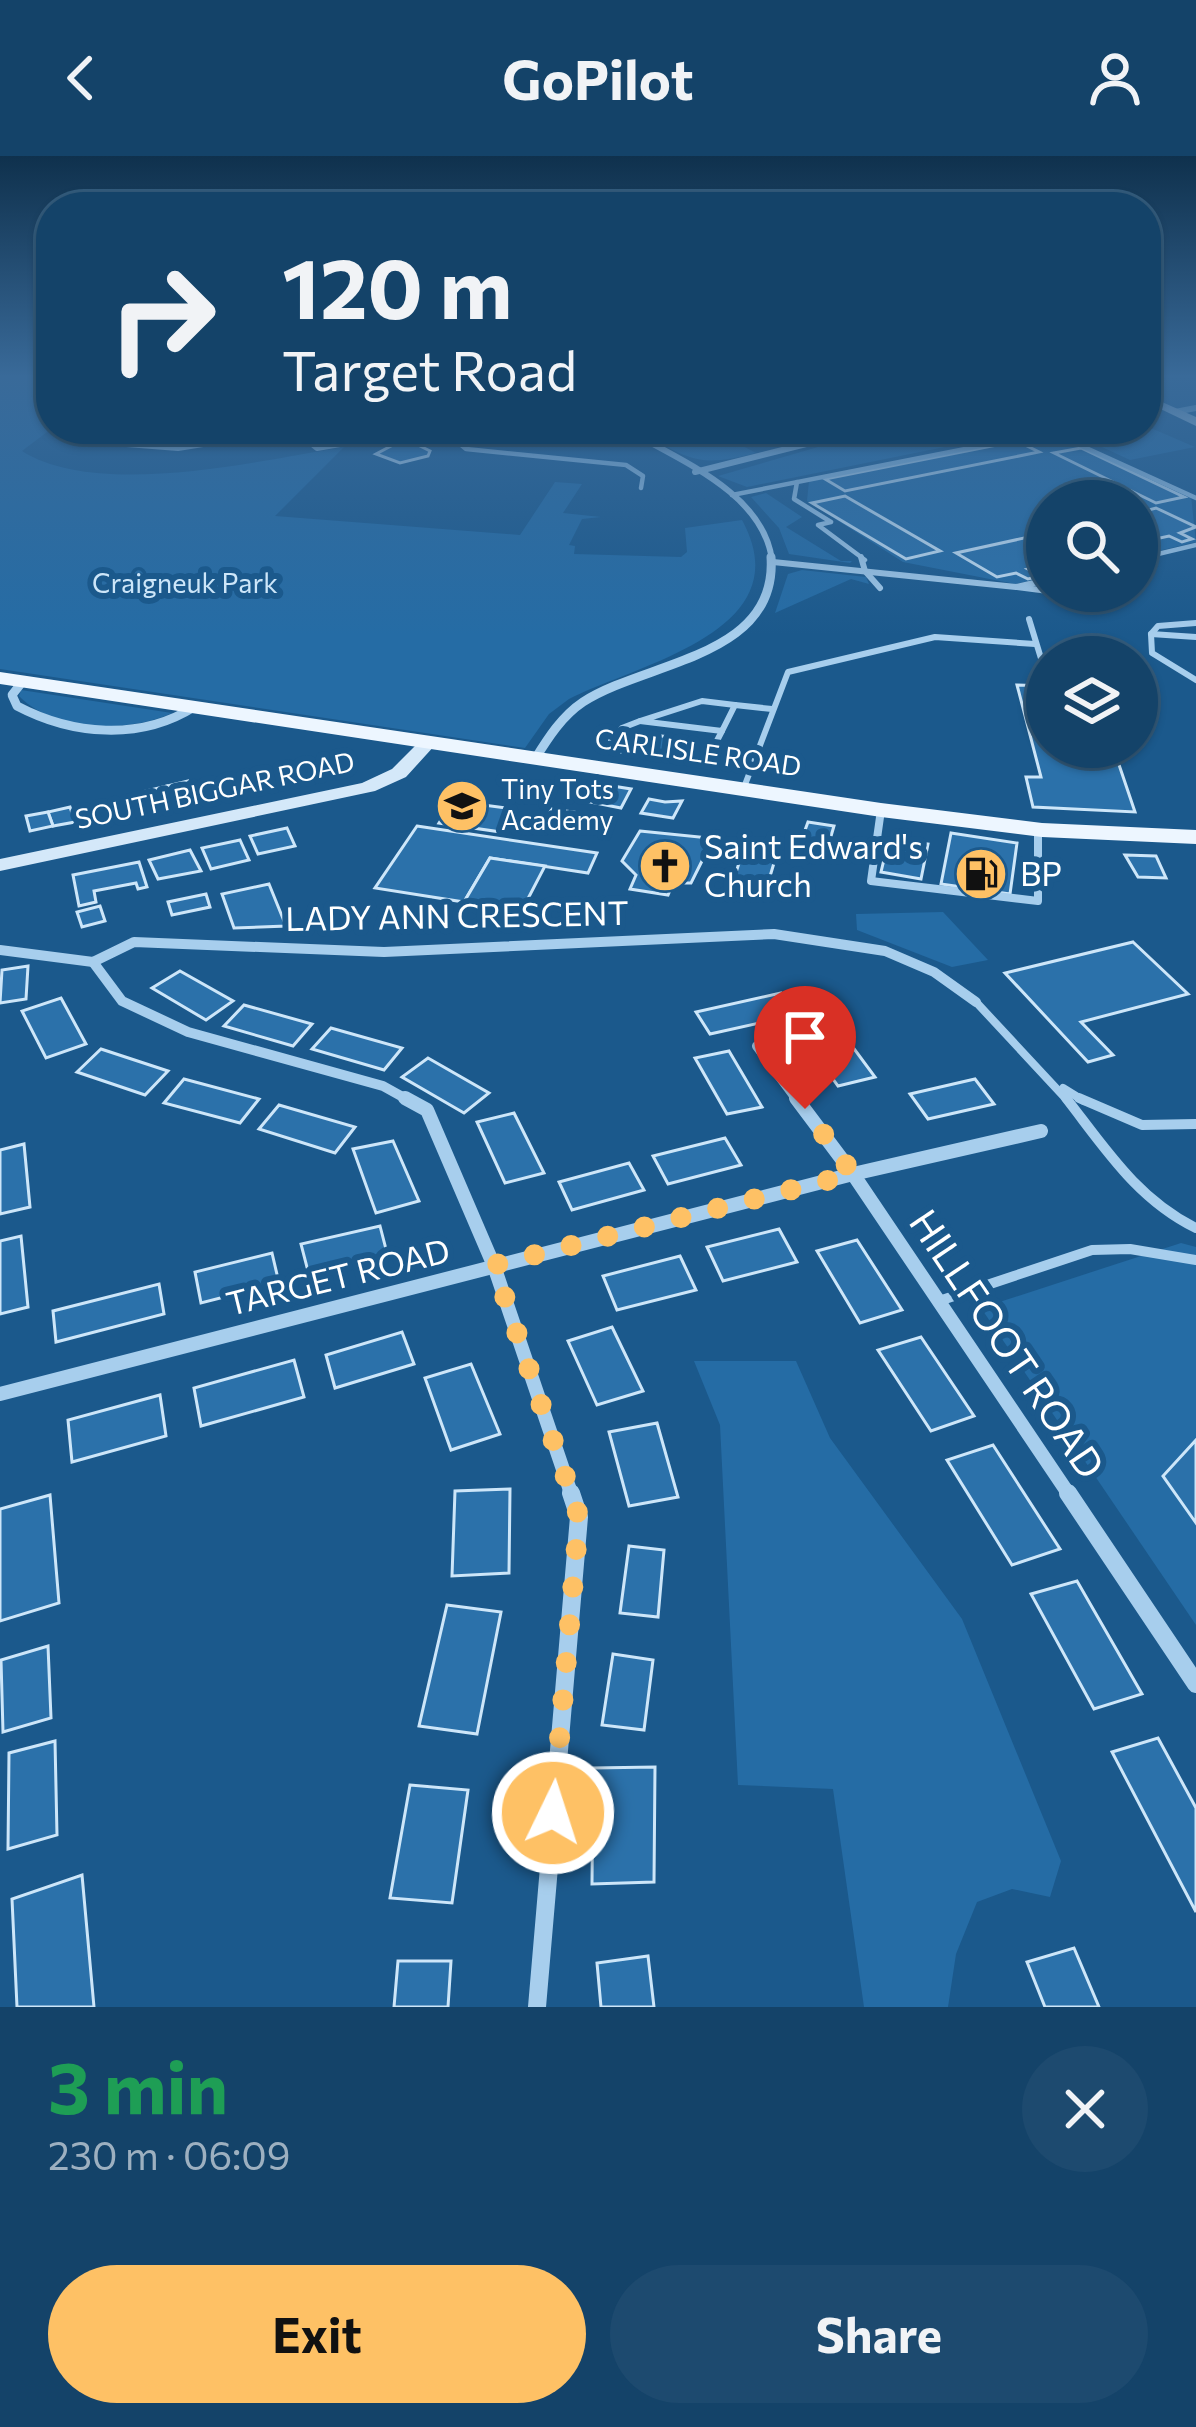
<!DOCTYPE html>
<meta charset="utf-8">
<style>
body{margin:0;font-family:Commissioner,sans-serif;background:#1d4a6f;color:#f1f3f6;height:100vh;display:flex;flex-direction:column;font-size:45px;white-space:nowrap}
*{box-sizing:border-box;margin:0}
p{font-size:39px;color:#9db0c0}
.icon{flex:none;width:66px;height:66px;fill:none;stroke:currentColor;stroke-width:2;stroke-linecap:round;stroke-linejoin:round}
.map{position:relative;height:1851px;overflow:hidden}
.drawer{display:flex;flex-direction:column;background:#144369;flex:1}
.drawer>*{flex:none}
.banner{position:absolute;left:36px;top:36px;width:1125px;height:252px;border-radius:48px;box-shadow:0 3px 9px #0004,0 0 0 3px #335c7d;background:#144369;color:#f1f3f6;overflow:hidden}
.controls{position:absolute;left:1026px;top:324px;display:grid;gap:24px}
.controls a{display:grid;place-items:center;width:132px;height:132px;border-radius:50%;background:#144369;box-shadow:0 3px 9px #0004,0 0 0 3px #335c7d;font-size:60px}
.pin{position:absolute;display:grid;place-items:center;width:102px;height:102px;color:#fff;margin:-123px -51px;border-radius:50% 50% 50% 0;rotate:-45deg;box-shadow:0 0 12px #0007}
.pin .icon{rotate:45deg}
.me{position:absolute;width:132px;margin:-66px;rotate:4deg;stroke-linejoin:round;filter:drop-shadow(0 0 9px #0008)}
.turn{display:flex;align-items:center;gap:42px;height:252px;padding:0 48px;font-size:54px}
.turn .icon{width:156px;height:156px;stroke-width:2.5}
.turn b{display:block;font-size:84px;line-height:102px}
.round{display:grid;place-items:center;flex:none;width:126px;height:126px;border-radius:63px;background:#1d4a6f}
.headline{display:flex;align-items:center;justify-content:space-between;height:204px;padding:0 48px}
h1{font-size:72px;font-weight:700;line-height:90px;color:#1e9e55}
.cta{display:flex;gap:24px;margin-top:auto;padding:24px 48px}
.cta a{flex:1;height:138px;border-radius:72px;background:#fec165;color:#111;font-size:48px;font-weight:700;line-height:138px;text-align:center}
.cta a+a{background:#1d4a6f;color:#f1f3f6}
header{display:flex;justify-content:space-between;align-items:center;height:156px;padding:0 48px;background:#144369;font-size:54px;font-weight:700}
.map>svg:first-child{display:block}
</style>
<header><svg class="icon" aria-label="back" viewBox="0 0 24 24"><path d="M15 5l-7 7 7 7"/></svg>GoPilot<svg class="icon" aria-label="person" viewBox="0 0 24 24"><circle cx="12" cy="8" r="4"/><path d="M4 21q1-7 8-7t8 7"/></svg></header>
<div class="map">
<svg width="1196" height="1851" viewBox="0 0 1196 1851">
<rect width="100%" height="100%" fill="#1b598c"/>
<g fill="#256ca5">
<path d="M 0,220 L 51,222 L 51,273 L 22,295 C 98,343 257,305 344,291 L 275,360 L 520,379 L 555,326 L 582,328 L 563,357 L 601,361 L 582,363 L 569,389 L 575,390 L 574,398 L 681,401 L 687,396 L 685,372 L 742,364 C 803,475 638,508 569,543 L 549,558 L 525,592 L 0,513 Z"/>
<path d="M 711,273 L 756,297 C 709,309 695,308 653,283 Z"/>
<polygon points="880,273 986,273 999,280 747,331 718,320"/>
<polygon points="1153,273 1195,291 1130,304 1089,285"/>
<polygon points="1021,283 1082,291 1191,340 1196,386 1137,400 1137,345 1047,345 1047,421 1015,428 903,406 807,345 809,325"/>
<polygon points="766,337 802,361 786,371 841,405 852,405 850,407 789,398 779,372 751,341"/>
<polygon points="802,414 866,421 869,428 851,423 775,457 788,418"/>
<path d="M 21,534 L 172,557 C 130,577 53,576 19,540 Z"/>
<polygon points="943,756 988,804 952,811 857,774 856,758"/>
<polygon points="1181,1087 1196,1091 1196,1469 981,1152"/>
<polygon points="694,1205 796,1205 830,1282 962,1463 1061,1705 1050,1741 1012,1733 977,1746 956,1798 948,1851 864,1851 833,1633 738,1629 720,1269"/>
</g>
<g fill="#2b71aa" stroke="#cde6f9" stroke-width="3">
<polygon points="1017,285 1039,296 845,335 825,323"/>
<polygon points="416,288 430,295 428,300 400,307 376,298 393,289"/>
<polygon points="1081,292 1184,341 1156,347 1054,297"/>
<polygon points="845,340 940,395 906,403 812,347"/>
<polygon points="1156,352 1196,371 1180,377 1192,383 1182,386 1169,380 1137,387 1137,357"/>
<polygon points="1047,377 1047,409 1028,413 1041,420 1028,423 1016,417 997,421 956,397"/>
<polygon points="1017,529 1047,530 1047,591 1113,591 1135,656 1033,651 1026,621 1041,621"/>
<polygon points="631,576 692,584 685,599 647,598 623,590"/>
<polygon points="188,625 196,640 174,645 167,630"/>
<polygon points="600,628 631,633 621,652 590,646"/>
<polygon points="167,630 174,645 153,649 146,635"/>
<polygon points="649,643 665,646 682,645 673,662 641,657"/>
<polygon points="453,645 514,653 501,676 439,667"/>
<polygon points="70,651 75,666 53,670 48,656"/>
<polygon points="552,653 586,658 577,674 542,669"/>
<polygon points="48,656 53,670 30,675 26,660"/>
<polygon points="808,666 834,670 824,704 796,699"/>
<polygon points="417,670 597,697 588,717 490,702 464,746 375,732"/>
<polygon points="287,672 295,690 258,698 250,680"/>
<polygon points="640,675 739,685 737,691 777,697 768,727 759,726 755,739 730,735 740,704 705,699 691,727 673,727 668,739 630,733 636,719 622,705"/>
<polygon points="951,677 1017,687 1010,738 941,728"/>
<polygon points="889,683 928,688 921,723 881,716"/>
<polygon points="240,684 249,704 211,713 202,692"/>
<polygon points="190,694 201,715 158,723 149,704"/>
<polygon points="1125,699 1156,700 1166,722 1138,721"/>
<polygon points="490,702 545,710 521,756 464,746"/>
<polygon points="139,706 147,731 138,733 136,727 94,735 96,746 79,750 73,719"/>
<polygon points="269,728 286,770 234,772 222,738"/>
<polygon points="206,738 210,751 172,759 168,746"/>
<polygon points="100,750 105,765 82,771 77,756"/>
<polygon points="1133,786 1188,838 1081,866 1113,899 1088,906 1005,817"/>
<polygon points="28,810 26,843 0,847 2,814"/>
<polygon points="180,815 233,845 206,864 152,832"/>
<polygon points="781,837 796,859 710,878 696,856"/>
<polygon points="61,842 86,888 46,902 22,855"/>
<polygon points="244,849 312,868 293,890 224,870"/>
<polygon points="835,867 875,921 838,930 799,875"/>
<polygon points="331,872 402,892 384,914 312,893"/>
<polygon points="101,893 168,915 145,939 77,916"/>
<polygon points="729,895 762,951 727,958 695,902"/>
<polygon points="428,902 489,937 464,957 402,921"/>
<polygon points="184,923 259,943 240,967 164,947"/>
<polygon points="975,923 994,948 928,963 910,938"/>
<polygon points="279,949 355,971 335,997 259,973"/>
<polygon points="514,957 544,1017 505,1027 477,966"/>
<polygon points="725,982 741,1009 668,1028 653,1000"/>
<polygon points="393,985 419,1045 376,1057 353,993"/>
<polygon points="24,988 30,1051 0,1058 0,994"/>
<polygon points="629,1007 644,1034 572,1054 559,1026"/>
<polygon points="380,1070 388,1101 309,1119 301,1088"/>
<polygon points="779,1073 797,1106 723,1125 707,1091"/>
<polygon points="21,1080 28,1151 0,1158 0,1085"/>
<polygon points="857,1084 902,1154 860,1167 817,1095"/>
<polygon points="272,1097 279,1127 201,1147 195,1116"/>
<polygon points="680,1100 696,1134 617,1154 603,1120"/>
<polygon points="159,1128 164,1158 56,1186 53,1155"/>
<polygon points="612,1171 643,1235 597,1249 568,1185"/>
<polygon points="402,1176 414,1208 335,1232 326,1199"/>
<polygon points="921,1181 974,1260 931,1275 878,1194"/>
<polygon points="294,1204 304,1241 201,1270 194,1232"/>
<polygon points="471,1208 500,1278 451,1294 425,1222"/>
<polygon points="160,1239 166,1280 72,1306 68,1264"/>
<polygon points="657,1267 678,1341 629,1350 609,1276"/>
<polygon points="1196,1284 1196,1367 1163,1320"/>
<polygon points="993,1289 1060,1393 1012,1409 947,1304"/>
<polygon points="510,1333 509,1417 452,1420 455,1335"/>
<polygon points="50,1339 59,1447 0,1465 0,1353"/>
<polygon points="629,1390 664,1394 658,1461 620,1457"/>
<polygon points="1077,1425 1142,1538 1094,1553 1031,1438"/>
<polygon points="447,1449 501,1456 477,1578 419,1570"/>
<polygon points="48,1490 51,1562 3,1576 1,1504"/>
<polygon points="613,1498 653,1504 644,1574 602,1569"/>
<polygon points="1158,1582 1196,1652 1196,1756 1112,1596"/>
<polygon points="55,1585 57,1679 8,1693 9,1597"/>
<polygon points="655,1611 654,1726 592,1728 593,1612"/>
<polygon points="410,1629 468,1634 452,1747 390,1742"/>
<polygon points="82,1719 94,1851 17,1851 12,1743"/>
<polygon points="1074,1792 1099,1851 1045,1851 1027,1806"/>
<polygon points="648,1800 654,1851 601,1851 597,1807"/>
<polygon points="398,1805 451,1805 448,1851 394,1851"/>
</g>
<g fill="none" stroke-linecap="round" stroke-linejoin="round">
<g stroke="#a7ceed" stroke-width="4.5">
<polyline points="442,273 466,293 626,309 643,320 641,332"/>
<polyline points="797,326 794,343 831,366 818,369 865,404"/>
<polyline points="732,339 1051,276 1196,342"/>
<polyline points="1137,403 1196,389"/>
</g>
<g stroke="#a7ceed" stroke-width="6">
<polyline points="861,401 865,415 880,432"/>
<polyline points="1137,403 1146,401"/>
<polyline points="773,406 1016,431 1047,424"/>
<polyline points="1017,431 1118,444"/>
<polyline points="1029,463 1047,522"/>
<polyline points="1196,467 1158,470 1151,478 1196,481"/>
<polyline points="1151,478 1152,497 1196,524"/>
<polygon points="702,545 735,549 722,575 640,565"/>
<polyline points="735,549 772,553"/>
<polyline points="640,565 622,572 611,585 616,594 699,606 708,602 722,575"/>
<polyline points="743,634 788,516 935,481 1035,488"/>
</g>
<g stroke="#a7ceed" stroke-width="8">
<polyline points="881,654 871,725 1038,745 1038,674"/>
<polyline points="976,846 1068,945"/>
<polyline points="1063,932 1084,945"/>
</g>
<g stroke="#a7ceed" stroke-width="10">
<path d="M 1066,942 C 1105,992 1137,1043 1196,1072"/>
<polyline points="1079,942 1142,969 1196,968"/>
<polyline points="939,1145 1092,1094 1130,1093 1196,1104"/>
</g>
<g stroke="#a7ceed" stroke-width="6">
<polyline points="1175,256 1196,252"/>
<polyline points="117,273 101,286 178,292 209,287 212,284 203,273"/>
<polyline points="294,273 317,292 428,273"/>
<path d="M 626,273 C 678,304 763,336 772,404"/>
<polyline points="695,316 866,273"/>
</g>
<g stroke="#a7ceed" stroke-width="9">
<path d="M 23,525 L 12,539 L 17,550 C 72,579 140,585 194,551"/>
<path d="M 535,603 C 548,582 562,560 583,546 C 646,505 778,502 771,401"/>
</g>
<g stroke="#a7ceed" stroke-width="10">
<polyline points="0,794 93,806 134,786 384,796 774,778 885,795 934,816 976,846"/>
<polyline points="93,806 122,845 188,876 383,930 410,945"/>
<polyline points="757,890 798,945"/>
</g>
<g stroke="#a7ceed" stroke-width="14">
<polyline points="405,942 427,954 494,1110 572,1340"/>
<polyline points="796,942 853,1018 1070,1340"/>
<polyline points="0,1238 853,1018 1041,975"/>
</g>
<g stroke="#a7ceed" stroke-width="18">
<polyline points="1068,1337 1196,1528"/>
<polyline points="537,1851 579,1361 571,1337"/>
</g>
<g fill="#d4e8f9" fill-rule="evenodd">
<polygon points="1146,239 1196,261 1196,270 1146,246"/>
<polygon points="427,583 436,588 406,621 375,635 0,715 0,703 362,627 392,613 421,584"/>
</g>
<polygon fill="#edf6ff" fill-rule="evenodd" points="0,516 881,647 1042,667 1196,674 1196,688 1042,681 881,661 0,528"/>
</g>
<linearGradient id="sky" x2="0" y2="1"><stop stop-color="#0f314d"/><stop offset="0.46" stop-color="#396a99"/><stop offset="1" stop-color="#396a99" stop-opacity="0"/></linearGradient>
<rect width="1196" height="479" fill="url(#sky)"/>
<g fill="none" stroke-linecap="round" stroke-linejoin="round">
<polyline stroke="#fec165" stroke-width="21" stroke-dasharray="0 37.8" points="553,1657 579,1361 494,1109 853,1018 805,953"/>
</g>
<defs>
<g id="school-disc" transform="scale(2.7)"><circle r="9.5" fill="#fec165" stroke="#1b598c"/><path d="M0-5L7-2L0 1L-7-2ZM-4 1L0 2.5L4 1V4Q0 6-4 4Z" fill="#111"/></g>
<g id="church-disc" transform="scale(2.7)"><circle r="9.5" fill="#fec165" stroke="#1b598c"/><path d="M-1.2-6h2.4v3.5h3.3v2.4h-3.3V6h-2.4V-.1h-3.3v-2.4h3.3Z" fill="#111"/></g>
<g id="fuel-disc" transform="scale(2.7)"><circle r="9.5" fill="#fec165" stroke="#1b598c"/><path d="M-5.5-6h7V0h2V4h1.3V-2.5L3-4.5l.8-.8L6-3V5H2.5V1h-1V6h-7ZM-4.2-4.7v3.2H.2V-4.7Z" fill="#111"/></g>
</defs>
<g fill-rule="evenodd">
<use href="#school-disc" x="462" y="650"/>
<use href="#church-disc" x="665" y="710"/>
<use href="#fuel-disc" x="981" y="718"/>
</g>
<g text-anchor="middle" stroke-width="12" stroke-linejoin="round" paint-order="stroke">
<g font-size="27" fill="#cde6f9" stroke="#1b598c">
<text x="185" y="437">Craigneuk Park</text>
</g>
<g font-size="27" fill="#fff" stroke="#1b598c">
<text transform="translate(698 597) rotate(8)" y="9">CARLISLE ROAD</text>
<text transform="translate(215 635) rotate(-12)" y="9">SOUTH BIGGAR ROAD</text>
</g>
<g font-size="27" fill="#fff" stroke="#1b598c" text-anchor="start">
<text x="501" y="643">Tiny Tots<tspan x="501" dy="31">Academy</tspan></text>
</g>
<g font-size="33" fill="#fff" stroke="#1b598c" text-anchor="start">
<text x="704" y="703">Saint Edward's<tspan x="704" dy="38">Church</tspan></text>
<text x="1020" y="730">BP</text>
</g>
<g font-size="33" fill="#fff" stroke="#1b598c">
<text transform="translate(457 760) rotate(-1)" y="12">LADY ANN CRESCENT</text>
<text transform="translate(338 1121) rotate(-14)" y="12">TARGET ROAD</text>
</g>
<g font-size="39" fill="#fff" stroke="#1b598c">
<text transform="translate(1007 1188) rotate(56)" y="14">HILLFOOT ROAD</text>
</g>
</g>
</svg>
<div class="controls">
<a><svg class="icon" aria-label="search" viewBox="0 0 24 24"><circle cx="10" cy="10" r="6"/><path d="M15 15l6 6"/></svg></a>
<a><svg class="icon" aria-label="layers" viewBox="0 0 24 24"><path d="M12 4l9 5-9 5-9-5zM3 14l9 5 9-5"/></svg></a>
</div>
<div class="pin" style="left:805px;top:953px;background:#d93025"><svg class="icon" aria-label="arrive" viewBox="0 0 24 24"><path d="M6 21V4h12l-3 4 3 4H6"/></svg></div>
<svg class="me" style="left:553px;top:1657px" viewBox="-20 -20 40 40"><circle r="17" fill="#fec165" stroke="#fff" stroke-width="3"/><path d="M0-11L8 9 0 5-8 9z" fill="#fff"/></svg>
<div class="banner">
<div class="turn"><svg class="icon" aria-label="right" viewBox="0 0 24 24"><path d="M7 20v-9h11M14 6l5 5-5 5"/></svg><div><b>120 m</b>Target Road</div></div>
</div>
</div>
<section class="drawer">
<div class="headline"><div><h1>3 min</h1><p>230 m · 06:09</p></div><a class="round"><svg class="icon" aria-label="close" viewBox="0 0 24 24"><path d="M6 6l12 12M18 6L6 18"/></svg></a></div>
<div class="cta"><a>Exit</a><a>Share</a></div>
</section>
